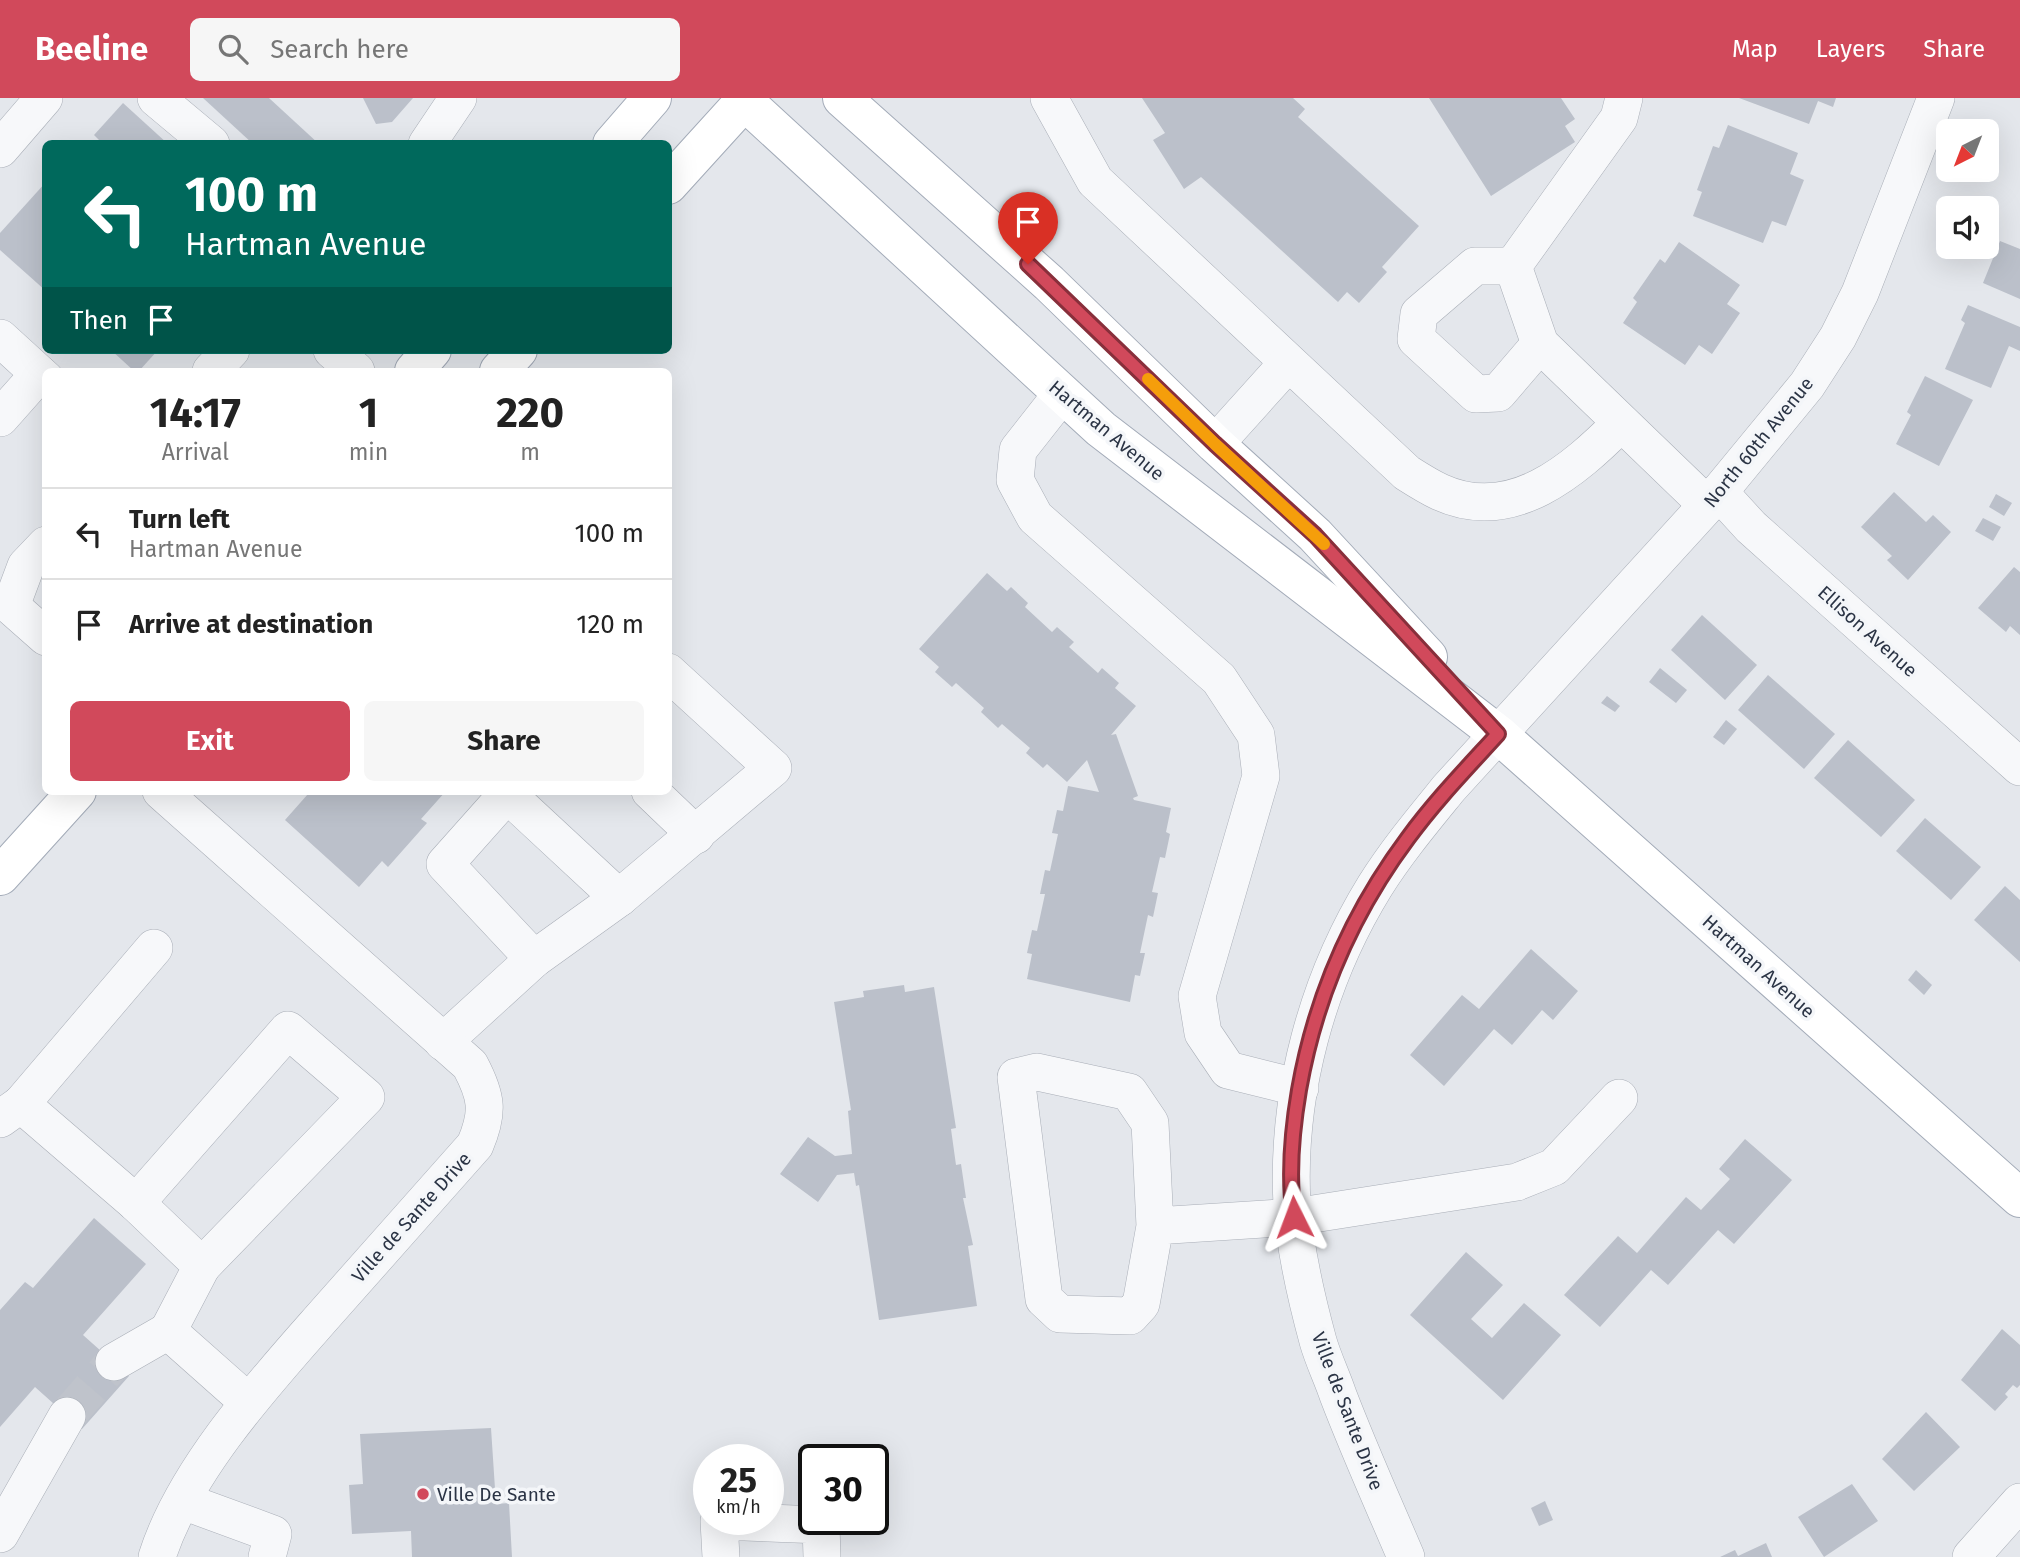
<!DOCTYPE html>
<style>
body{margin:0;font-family:"Fira Sans",sans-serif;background:#f6f6f6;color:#222;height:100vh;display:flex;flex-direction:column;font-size:26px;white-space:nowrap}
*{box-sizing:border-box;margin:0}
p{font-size:23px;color:#767676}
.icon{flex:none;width:38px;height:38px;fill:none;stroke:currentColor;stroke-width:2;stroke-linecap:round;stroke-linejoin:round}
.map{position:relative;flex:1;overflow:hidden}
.drawer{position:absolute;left:42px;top:270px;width:630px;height:427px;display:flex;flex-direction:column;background:#fff;border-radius:10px;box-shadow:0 7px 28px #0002}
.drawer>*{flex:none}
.top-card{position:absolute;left:42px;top:42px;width:630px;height:214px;border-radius:10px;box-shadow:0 7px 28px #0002;background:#00695c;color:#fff;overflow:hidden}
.needle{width:46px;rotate:222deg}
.controls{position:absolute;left:1936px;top:21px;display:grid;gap:14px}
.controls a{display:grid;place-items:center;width:63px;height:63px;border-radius:10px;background:#fff;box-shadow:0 7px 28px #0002;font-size:35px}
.speed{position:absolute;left:693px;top:1346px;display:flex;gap:14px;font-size:35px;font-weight:700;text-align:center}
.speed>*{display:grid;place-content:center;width:91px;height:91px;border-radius:50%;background:#fff;box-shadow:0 7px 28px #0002;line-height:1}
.speed small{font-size:18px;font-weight:400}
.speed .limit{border:4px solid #111;border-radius:10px;background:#fff;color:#111}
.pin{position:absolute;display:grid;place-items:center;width:60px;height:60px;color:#fff;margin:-72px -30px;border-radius:50% 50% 50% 0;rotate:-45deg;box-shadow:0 0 7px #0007}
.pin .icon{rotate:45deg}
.me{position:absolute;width:77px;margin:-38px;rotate:357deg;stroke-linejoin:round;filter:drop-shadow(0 0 5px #0008)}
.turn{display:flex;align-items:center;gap:24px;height:147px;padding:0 28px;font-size:32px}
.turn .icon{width:91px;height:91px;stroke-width:2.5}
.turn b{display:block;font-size:49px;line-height:60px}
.then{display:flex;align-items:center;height:66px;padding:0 28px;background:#0003;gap:14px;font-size:26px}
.eta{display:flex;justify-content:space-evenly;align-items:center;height:119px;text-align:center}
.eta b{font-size:42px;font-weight:700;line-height:49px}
.primary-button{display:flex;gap:14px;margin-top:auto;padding:14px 28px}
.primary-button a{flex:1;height:80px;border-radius:10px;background:#d1495b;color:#fff;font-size:28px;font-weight:700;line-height:80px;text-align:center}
.primary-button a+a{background:#f6f6f6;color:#222}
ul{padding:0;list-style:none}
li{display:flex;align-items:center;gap:21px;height:91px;padding:0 28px;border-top:2px solid #e0e0e0}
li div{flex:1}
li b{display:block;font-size:26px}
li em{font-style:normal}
header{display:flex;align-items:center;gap:42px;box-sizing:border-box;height:98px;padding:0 35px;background:#d1495b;color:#fff}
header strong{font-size:33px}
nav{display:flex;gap:38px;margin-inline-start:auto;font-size:24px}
.search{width:490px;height:63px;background:#f6f6f6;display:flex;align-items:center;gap:18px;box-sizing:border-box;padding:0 24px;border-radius:10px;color:#767676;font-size:26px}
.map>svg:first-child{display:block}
</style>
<header>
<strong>Beeline</strong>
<div class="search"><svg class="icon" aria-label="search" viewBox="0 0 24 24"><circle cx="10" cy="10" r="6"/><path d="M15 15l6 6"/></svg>Search here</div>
<nav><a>Map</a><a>Layers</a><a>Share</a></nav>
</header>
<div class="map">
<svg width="2020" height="1459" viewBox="0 0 2020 1459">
<rect width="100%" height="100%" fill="#e4e7ec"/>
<g fill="#bbc0ca">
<polygon points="203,0 269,0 319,46 253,46"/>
<polygon points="363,0 413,0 392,24 376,26"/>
<polygon points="1142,0 1293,0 1305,11 1298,19 1419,128 1382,169 1387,174 1359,205 1347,194 1338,204 1201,79 1184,91 1153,42 1165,35"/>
<polygon points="1429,0 1561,0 1575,21 1565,28 1575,44 1491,98"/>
<polygon points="1739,0 1836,0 1833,9 1818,3 1809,26"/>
<polygon points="123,5 168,46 103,46 94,37"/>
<polygon points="1728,27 1798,55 1790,76 1804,82 1786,128 1772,123 1763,145 1693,118 1702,94 1697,92 1713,48 1719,50"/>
<polygon points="46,84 46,193 0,152 0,135"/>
<polygon points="2000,143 2020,151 2020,201 1983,185"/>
<polygon points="1679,144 1740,187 1727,206 1740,215 1712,256 1699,247 1685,267 1623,225 1637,204 1633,200 1660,161 1665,165"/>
<polygon points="1968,207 2020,229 2020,253 2009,248 1991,290 1945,271 1965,225 1961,222"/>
<polygon points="111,252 158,252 139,273 134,273"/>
<polygon points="1925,278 1973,302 1939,368 1896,346 1911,317 1907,314"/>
<polygon points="1894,394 1926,424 1933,417 1951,434 1908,482 1887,462 1892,458 1861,429"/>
<polygon points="1996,396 2012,405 2004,418 1989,409"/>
<polygon points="1983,420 2001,429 1993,443 1975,433"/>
<polygon points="2014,469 2020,474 2020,537 2010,528 2006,534 1978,510"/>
<polygon points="987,475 1007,493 1011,489 1028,505 1025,509 1052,534 1057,529 1074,544 1069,549 1098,575 1102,570 1119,585 1115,590 1136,608 1111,637 1116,636 1138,698 1133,700 1134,702 1171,710 1166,734 1170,736 1165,760 1160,759 1152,794 1158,795 1153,819 1148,817 1140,855 1145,855 1140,878 1135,877 1130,904 1027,881 1032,856 1027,855 1032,832 1037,833 1045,796 1040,796 1045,772 1050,773 1058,736 1052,735 1057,712 1063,713 1068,688 1099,694 1087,662 1067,684 1047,666 1043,670 1026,655 1030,650 1002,626 998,630 981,614 984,610 956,585 952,589 935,574 939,569 919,551"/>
<polygon points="1702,517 1757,567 1725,602 1671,552"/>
<polygon points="1660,570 1687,592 1676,605 1649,584"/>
<polygon points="1768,577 1835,636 1804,671 1738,612"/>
<polygon points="1607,598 1620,608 1615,614 1601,605"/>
<polygon points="1726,622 1737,631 1724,647 1713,639"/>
<polygon points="1848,642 1915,702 1881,739 1814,680"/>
<polygon points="304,693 446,693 421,721 427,725 388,769 382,763 359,789 285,722 308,696"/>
<polygon points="1925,720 1981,769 1951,802 1896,753"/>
<polygon points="2005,788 2020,802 2020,864 1974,822"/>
<polygon points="1531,851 1578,893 1553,922 1542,912 1512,947 1494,931 1444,988 1410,957 1462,897 1479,911"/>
<polygon points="1916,872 1932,887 1924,897 1908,882"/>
<polygon points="904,887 905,894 934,889 956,1030 951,1031 956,1067 961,1066 966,1100 963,1100 973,1147 968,1148 977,1208 879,1222 859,1087 856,1088 854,1075 837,1077 818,1104 780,1076 808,1039 835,1058 852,1056 848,1013 851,1012 834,904 864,899 863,893"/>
<polygon points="1745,1041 1792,1082 1734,1146 1718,1132 1668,1187 1651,1172 1600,1229 1564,1197 1618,1138 1637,1155 1686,1099 1701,1112 1730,1081 1719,1071"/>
<polygon points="94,1120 146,1166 83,1237 129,1278 82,1331 35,1289 0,1329 0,1212 25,1184 33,1190"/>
<polygon points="1466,1154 1503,1187 1471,1221 1492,1240 1524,1205 1561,1237 1503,1302 1410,1217"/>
<polygon points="2002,1231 2020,1247 2020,1287 2017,1290 2013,1287 2005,1296 2008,1299 1995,1313 1961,1282"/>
<polygon points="1926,1314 1960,1349 1914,1393 1882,1361"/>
<polygon points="491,1330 496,1406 509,1405 512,1459 412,1459 411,1433 352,1436 349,1387 363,1386 360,1336"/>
<polygon points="1852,1386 1878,1423 1824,1459 1798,1419"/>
<polygon points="1545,1403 1553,1422 1539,1428 1531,1410"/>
<polygon points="1766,1445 1772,1459 1720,1459 1735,1452 1738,1458"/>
</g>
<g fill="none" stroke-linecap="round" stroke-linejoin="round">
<polyline stroke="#bfc3cb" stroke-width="37" stroke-dasharray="37 18" stroke-linecap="butt" points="67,1318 114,1264"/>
<g stroke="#a9aeb7" stroke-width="38">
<g id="minor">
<polyline points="156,0 211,46"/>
<path d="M 1049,0 L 1095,83 L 1407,375 C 1418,382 1429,389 1440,394 C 1512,427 1574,372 1621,325"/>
<polyline points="1624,0 1619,20 1513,168 1540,246 1707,407"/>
<polyline points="427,46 458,0"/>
<polyline points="0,51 44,0"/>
<polyline points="1513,168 1475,168 1419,216 1416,241 1476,296 1498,295 1540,246"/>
<polyline points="0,240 46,282"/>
<polyline points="332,252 356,273"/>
<polyline points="211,273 231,252"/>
<polyline points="1062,296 1018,352 1015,382 1035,419 1219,581 1256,637 1261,678 1197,898 1203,935 1228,972 1300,990"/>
<polyline points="0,320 39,276"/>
<polyline points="1215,346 1288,265"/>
<polyline points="1719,394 1751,429 2020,669"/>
<polyline points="46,447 26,468 11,508 46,539"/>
<polyline points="510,693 445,766 534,861"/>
<polyline points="650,693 696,737"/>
<polyline points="507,696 619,800"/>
<polyline points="443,944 534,861 619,800 773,670 668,574"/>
<polyline points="21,1006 154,850"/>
<polyline points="0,1021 21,1006 136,1105 202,1168 168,1233 248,1304"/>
<polyline points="136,1105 288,932 366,999 202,1168"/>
<polyline points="1155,1128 1141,1206 1130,1218 1060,1216 1044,1201 1016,979 1037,974 1129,994 1150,1025 1155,1128 1294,1119 1517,1084 1554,1069 1619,1000"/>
<polyline points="114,1264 168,1233"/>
<polyline points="183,1403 273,1436 267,1459"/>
<polyline points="0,1436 67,1318"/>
<path d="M 157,1459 C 185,1371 266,1283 326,1215 C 376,1159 425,1103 475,1047 C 489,1014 487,999 470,967 L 161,693"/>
<polyline points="721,1459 719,1423 821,1427 822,1459"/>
<path d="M 1406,1459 C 1383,1405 1359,1352 1338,1297 C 1332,1279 1323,1261 1318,1243 C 1306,1199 1295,1152 1292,1107 C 1286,996 1317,882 1375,788 C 1397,753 1423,722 1449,690 L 1719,394 L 1807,287 L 1838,239 L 1860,195 L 1936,0"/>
<polyline points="1971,1459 2020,1404"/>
</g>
</g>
<g stroke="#a3abb8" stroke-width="40">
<g id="major">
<polyline points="741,0 1101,331 1498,636 2020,1100"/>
<polyline points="842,0 1049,185 1215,346 1315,437 1428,559"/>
<polyline points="612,46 652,0"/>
<polyline points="668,87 747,0"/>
<polyline points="414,273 432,252"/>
<polyline points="499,273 518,252"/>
<polyline points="0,778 77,693"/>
</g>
</g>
<use href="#minor" stroke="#f7f8fa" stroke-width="37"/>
<use href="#major" stroke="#fff" stroke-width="38"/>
</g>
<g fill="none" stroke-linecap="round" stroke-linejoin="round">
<g stroke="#882f3b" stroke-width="18">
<path id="route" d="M 1028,166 L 1215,346 L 1315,437 L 1498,636 C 1467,670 1435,703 1408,740 C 1352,815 1315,901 1299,992 C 1292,1033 1288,1078 1294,1119"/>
</g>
<use href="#route" stroke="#d1495b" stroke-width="12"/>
<polyline stroke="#f59e0b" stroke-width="12" points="1148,281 1215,346 1324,446"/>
</g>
<circle fill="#d1495b" stroke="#f4f6f9" stroke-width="2.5" cx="423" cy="1396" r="7"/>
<g text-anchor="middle" stroke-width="7" stroke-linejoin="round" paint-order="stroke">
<g font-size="19" fill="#2b3445" stroke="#f4f6f9">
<text transform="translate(1107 332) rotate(40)" y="7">Hartman Avenue</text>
<text transform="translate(1758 344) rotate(-51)" y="7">North 60th Avenue</text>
<text transform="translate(1868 533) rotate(42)" y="7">Ellison Avenue</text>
<text transform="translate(1759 868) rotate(42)" y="7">Hartman Avenue</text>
<text transform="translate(411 1119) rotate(-48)" y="7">Ville de Sante Drive</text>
<text transform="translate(1348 1313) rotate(69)" y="7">Ville de Sante Drive</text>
</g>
<g font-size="19" fill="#2b3445" stroke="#f4f6f9" text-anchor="start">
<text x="437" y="1403">Ville De Sante</text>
</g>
</g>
</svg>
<div class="controls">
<a><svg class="needle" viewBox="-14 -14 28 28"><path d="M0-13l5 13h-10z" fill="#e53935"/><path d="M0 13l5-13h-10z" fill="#767676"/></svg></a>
<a><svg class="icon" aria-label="sound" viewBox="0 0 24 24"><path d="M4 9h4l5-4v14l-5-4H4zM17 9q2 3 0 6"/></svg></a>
</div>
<div class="speed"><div>25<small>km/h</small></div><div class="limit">30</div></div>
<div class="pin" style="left:1028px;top:166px;background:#d93025"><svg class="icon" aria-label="arrive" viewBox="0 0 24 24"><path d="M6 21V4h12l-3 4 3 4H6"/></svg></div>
<svg class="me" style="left:1294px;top:1119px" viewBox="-20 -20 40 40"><path d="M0-17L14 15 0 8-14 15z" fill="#d1495b" stroke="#fff" stroke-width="4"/></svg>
<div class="top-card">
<div class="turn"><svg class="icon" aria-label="left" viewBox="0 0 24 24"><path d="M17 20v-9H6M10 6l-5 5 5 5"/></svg><div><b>100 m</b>Hartman Avenue</div></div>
<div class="then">Then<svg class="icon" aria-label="arrive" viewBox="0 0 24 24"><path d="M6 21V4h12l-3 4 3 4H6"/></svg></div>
</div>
<section class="drawer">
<div class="eta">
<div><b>14:17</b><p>Arrival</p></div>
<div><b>1</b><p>min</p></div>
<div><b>220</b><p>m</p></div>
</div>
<ul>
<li><svg class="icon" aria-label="left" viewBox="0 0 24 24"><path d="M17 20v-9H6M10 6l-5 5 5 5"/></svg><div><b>Turn left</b><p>Hartman Avenue</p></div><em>100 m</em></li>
<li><svg class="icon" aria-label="arrive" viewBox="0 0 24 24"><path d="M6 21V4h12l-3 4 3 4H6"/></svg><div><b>Arrive at destination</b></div><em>120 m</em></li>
</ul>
<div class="primary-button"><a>Exit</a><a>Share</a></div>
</section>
</div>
